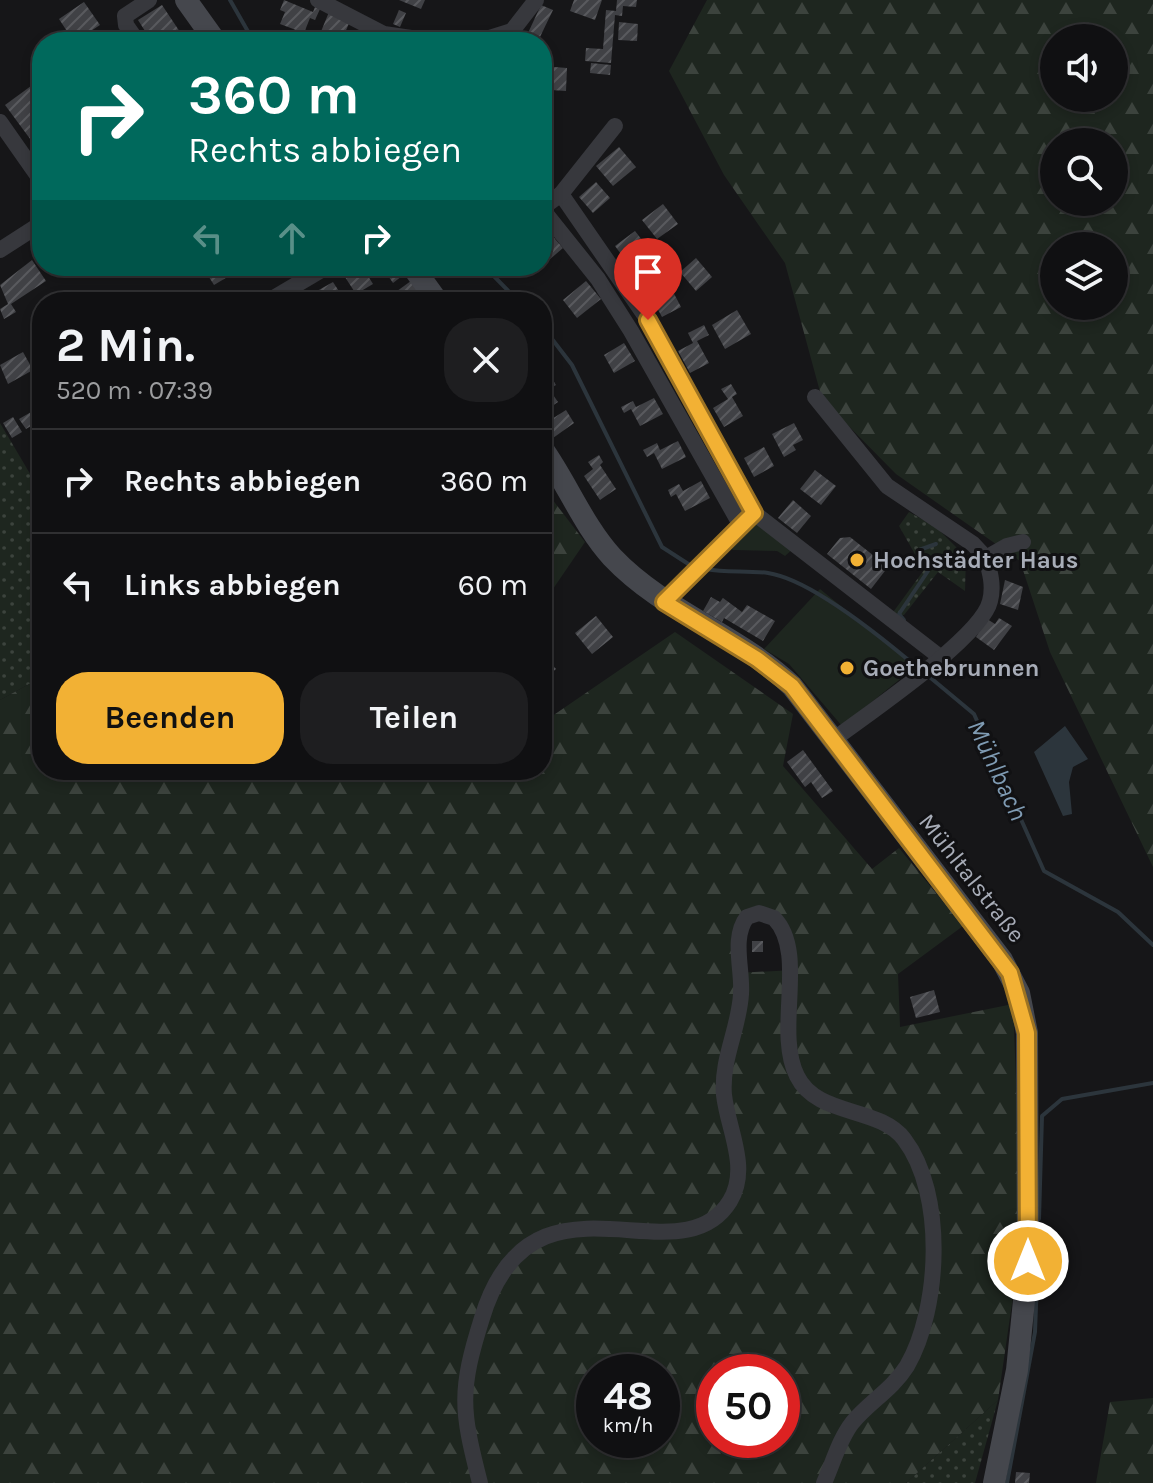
<!DOCTYPE html>
<html lang="de">
<meta charset="utf-8">
<style>
body{margin:0;font-family:Karla,sans-serif;background:#1e1e20;color:#f1f3f6;height:100vh;display:flex;flex-direction:column;font-size:30px;white-space:nowrap}
*{box-sizing:border-box;margin:0}
p{font-size:26px;color:#9c9d9f}
.icon{flex:none;width:44px;height:44px;fill:none;stroke:currentColor;stroke-width:2;stroke-linecap:round;stroke-linejoin:round}
.map{position:relative;flex:1;overflow:hidden}
.side{position:absolute;left:32px;top:292px;width:520px;height:488px;display:flex;flex-direction:column;background:#101012;border-radius:32px;box-shadow:0 4px 12px #0003,0 0 0 2px #303032}
.side>*{flex:none}
.guide{position:absolute;left:32px;top:32px;width:520px;height:244px;border-radius:32px;box-shadow:0 4px 12px #0003,0 0 0 2px #303032;background:#00695c;color:#fff;overflow:hidden}
.fabs{position:absolute;left:1040px;top:24px;display:grid;gap:16px}
.fabs a{display:grid;place-items:center;width:88px;height:88px;border-radius:50%;background:#101012;box-shadow:0 4px 12px #0003,0 0 0 2px #303032;font-size:40px}
.speed{position:absolute;left:576px;top:1354px;display:flex;gap:16px;font-size:40px;font-weight:700;text-align:center}
.speed>*{display:grid;place-content:center;width:104px;height:104px;border-radius:50%;background:#101012;box-shadow:0 4px 12px #0003,0 0 0 2px #303032;line-height:1}
.speed small{font-size:20px;font-weight:400}
.speed .limit{border:12px solid #d22;background:#fff;color:#111}
.pin{position:absolute;display:grid;place-items:center;width:68px;height:68px;color:#fff;margin:-82px -34px;border-radius:50% 50% 50% 0;rotate:-45deg;box-shadow:0 0 8px #0007}
.pin .icon{rotate:45deg}
.me{position:absolute;width:88px;margin:-44px;rotate:0deg;stroke-linejoin:round;filter:drop-shadow(0 0 6px #0008)}
.turn{display:flex;align-items:center;gap:28px;height:168px;padding:0 24px;font-size:36px}
.turn .icon{width:104px;height:104px;stroke-width:2.5}
.turn b{display:block;font-size:56px;line-height:68px}
.lanes{display:flex;align-items:center;height:76px;padding:0 24px;background:#0003;justify-content:center;gap:40px;direction:ltr}
.lanes .off{opacity:.35}
.round{display:grid;place-items:center;flex:none;width:84px;height:84px;border-radius:32px;background:#1e1e20}
.overview{display:flex;align-items:center;justify-content:space-between;height:136px;padding:0 24px}
h1{font-size:48px;font-weight:700;line-height:60px}
.primary-button{display:flex;gap:16px;margin-top:auto;padding:16px 24px}
.primary-button a{flex:1;height:92px;border-radius:32px;background:#f2b134;color:#111;font-size:32px;font-weight:700;line-height:92px;text-align:center}
.primary-button a+a{background:#1e1e20;color:#f1f3f6}
ul{padding:0;list-style:none}
li{display:flex;align-items:center;gap:24px;height:104px;padding:0 24px;border-top:2px solid #303032}
li div{flex:1}
li b{display:block;font-size:30px}
li em{font-style:normal}
.map>svg:first-child{display:block}
</style>
<div class="map">
<svg width="1153" height="1483" viewBox="0 0 1153 1483">
<defs>
<pattern id="grass-dots" width="8" height="8" patternUnits="userSpaceOnUse" patternTransform="scale(2)"><rect width="8" height="8" fill="#1e261f"/><path d="M2 2h.1M6 6h.1" fill="none" stroke="#3c433d" stroke-width="1.8" stroke-linecap="round"/></pattern>
<pattern id="forest-firs" width="22" height="20" patternUnits="userSpaceOnUse" patternTransform="scale(2)"><rect width="22" height="20" fill="#1e261f"/><path d="M5 1l3.5 6h-7zM16 11l3.5 6h-7z" fill="#3c433d"/></pattern>
<pattern id="building-hatch" width="6" height="6" patternUnits="userSpaceOnUse" patternTransform="scale(2)"><rect width="6" height="6" fill="#404145"/><path d="M-1 1l2-2M0 6l6-6M5 7l2-2" fill="none" stroke="#595a5e"/></pattern>
</defs>
<rect width="100%" height="100%" fill="#161618"/>
<g fill="url(#grass-dots)">
<polygon points="0,423 42,494 42,677 0,700"/>
<polygon points="909,512 936,527 966,557 965,591 938,572 904,615 891,615 924,570 899,526"/>
<polygon points="998,1400 975,1483 907,1483 907,1482"/>
</g>
<g fill="url(#forest-firs)" fill-rule="evenodd">
<path d="M 707,0 L 1153,0 L 1153,867 L 1050,652 L 1020,561 L 896,474 L 822,399 L 785,263 L 724,175 L 669,71 ZM 1054,38 L 1114,38 L 1114,98 L 1054,98 ZM 1054,142 L 1114,142 L 1114,202 L 1054,202 ZM 1054,246 L 1114,246 L 1114,306 L 1054,306 Z"/>
<polygon points="542,486 585,542 542,605"/>
<path d="M 675,632 L 793,714 L 783,766 L 872,869 L 899,848 L 963,926 L 898,974 L 900,1027 L 1013,1004 L 1022,1234 L 998,1400 L 906,1483 L 0,1483 L 0,700 L 42,677 L 42,770 L 542,770 L 542,723 ZM 751,908 L 794,947 L 795,970 L 735,973 ZM 594,1372 L 662,1372 L 662,1440 L 594,1440 ZM 714,1372 L 782,1372 L 782,1440 L 714,1440 Z"/>
<polygon points="1153,1398 1153,1483 1096,1483 1110,1402"/>
</g>
<g fill="#1e261f">
<polygon points="756,520 793,549 785,556 777,551 733,550 728,546"/>
<polygon points="820,589 915,667 842,726 789,664 764,649"/>
</g>
<polygon fill="#2c353c" points="1065,726 1088,759 1073,767 1069,782 1072,814 1063,816 1034,752"/>
<g fill="none" stroke-linecap="round" stroke-linejoin="round">
<g stroke="#2c353c" stroke-width="4">
<polyline points="230,0 254,42"/>
<polyline points="484,266 519,302"/>
<polyline points="542,326 572,365 662,547 693,567"/>
<path d="M 706,569 C 726,573 747,570 768,573 C 810,579 886,641 919,669"/>
<polyline points="904,620 899,614 928,571 919,550 936,544"/>
<polyline points="926,674 974,714 1044,871 1118,912 1153,945"/>
<polyline points="1039,1219 1042,1116 1062,1099 1153,1083"/>
<polyline points="1007,1483 1035,1332 1037,1280"/>
</g>
</g>
<g fill="url(#building-hatch)">
<polygon points="284,0 313,12 315,7 320,9 315,20 310,18 304,33 280,24 285,12 280,10"/>
<polygon points="399,0 425,0 421,9"/>
<polygon points="574,0 602,0 595,20 570,11"/>
<polygon points="617,0 637,0 636,7 623,6 622,16 615,15 611,63 585,61 586,48 603,49 606,10 616,11"/>
<polygon points="84,2 100,25 74,42 59,19"/>
<polygon points="162,5 182,35 172,42 152,42 138,20"/>
<polygon points="541,5 553,10 539,39 528,33"/>
<polygon points="399,10 406,13 400,27 393,24"/>
<polygon points="329,12 350,21 341,42 320,34"/>
<polygon points="619,22 638,24 637,41 618,40"/>
<polygon points="591,63 611,65 610,75 590,73"/>
<polygon points="542,66 567,68 566,91 551,90 551,100 542,100"/>
<polygon points="31,86 42,100 42,155 5,105"/>
<polygon points="619,147 636,167 613,186 596,166"/>
<polygon points="596,182 610,198 593,213 579,197"/>
<polygon points="663,204 678,224 657,239 642,220"/>
<polygon points="548,231 563,248 542,266 542,236"/>
<polygon points="635,231 653,254 632,269 615,246"/>
<polygon points="696,258 712,277 696,291 680,272"/>
<polygon points="32,260 46,281 11,304 16,312 4,319 0,309 8,304 0,285"/>
<polygon points="202,266 229,266 234,273 214,285"/>
<polygon points="356,266 362,266 373,284 356,294 343,274"/>
<polygon points="389,266 401,266 406,273 393,283 384,270"/>
<polygon points="415,278 421,287 401,302 382,302"/>
<polygon points="586,281 601,299 577,318 563,300"/>
<polygon points="333,282 344,299 323,302 317,291"/>
<polygon points="670,286 681,307 662,317 651,297"/>
<polygon points="737,310 751,334 725,349 712,325"/>
<polygon points="704,325 709,335 697,341 709,363 690,373 678,351 693,343 688,333"/>
<polygon points="42,339 42,364 31,345"/>
<polygon points="624,343 635,361 614,373 604,355"/>
<polygon points="23,352 33,370 8,384 0,365"/>
<polygon points="549,374 556,385 549,389 558,402 542,413 542,379"/>
<polygon points="731,384 737,394 732,397 743,416 724,427 713,408 728,399 721,389"/>
<polygon points="654,398 663,414 640,426 631,409 624,413 621,407 633,401 636,407"/>
<polygon points="38,408 42,411 42,445 31,426 26,429 19,419"/>
<polygon points="566,410 574,423 553,438 544,424"/>
<polygon points="13,417 22,432 12,438 3,423"/>
<polygon points="794,423 803,440 793,445 796,450 784,457 772,434"/>
<polygon points="678,441 686,457 662,469 654,453 647,457 643,450 657,443 660,450"/>
<polygon points="764,447 774,466 754,477 744,458"/>
<polygon points="599,455 603,462 600,465 616,489 600,500 584,476 593,469 588,462"/>
<polygon points="815,470 836,486 821,505 800,489"/>
<polygon points="701,481 710,498 685,511 676,494 671,497 668,490 679,484 683,491"/>
<polygon points="793,500 811,516 797,533 778,518"/>
<polygon points="850,537 888,567 871,589 827,554 840,538"/>
<polygon points="1005,580 1023,587 1018,610 1000,604"/>
<polygon points="711,597 720,602 723,598 742,612 747,605 775,621 763,641 724,618 722,622 703,611"/>
<polygon points="596,616 613,637 592,654 575,633"/>
<polygon points="999,618 1012,626 994,650 976,637 987,619 995,624"/>
<polygon points="542,653 556,669 542,681"/>
<polygon points="803,750 833,791 822,798 811,782 805,787 787,762"/>
<rect x="752" y="941" width="11" height="11"/>
<polygon points="934,990 940,1012 916,1018 910,997"/>
<polygon points="1016,1472 1030,1473 1029,1483 1015,1483"/>
</g>
<g fill="none" stroke-linecap="round" stroke-linejoin="round">
<g stroke="#37383d" stroke-width="16">
<polyline points="318,0 384,34 438,42"/>
<polyline points="138,42 126,25 125,16 149,0"/>
<polyline points="477,42 512,31 536,0"/>
<polyline points="0,122 42,182"/>
<polyline points="561,194 648,320 754,513"/>
<polyline points="542,208 561,194 615,126"/>
<polyline points="542,209 598,279 631,331 740,524"/>
<polyline points="0,250 42,223"/>
<polyline points="267,302 328,266"/>
<polyline points="815,397 887,486 973,544 986,558"/>
<polyline points="664,602 754,513 940,657"/>
<path d="M 833,740 C 866,715 982,637 990,601 C 994,586 990,572 986,558 L 1007,546 L 1023,542"/>
<path d="M 480,1483 C 461,1409 459,1391 482,1318 C 532,1153 679,1284 730,1201 C 750,1168 728,1130 724,1095 C 721,1059 739,1029 741,994 C 743,970 731,938 747,917 L 759,913 L 774,918 C 808,953 774,1030 797,1076 C 817,1117 879,1106 904,1139 C 946,1194 940,1309 907,1366 C 892,1390 869,1402 852,1423 C 839,1440 833,1463 824,1483"/>
</g>
<g stroke="#45474d" stroke-width="22">
<polyline points="186,0 216,42"/>
<polyline points="412,266 438,302"/>
<path d="M 542,448 C 567,483 583,525 612,557 C 664,612 739,635 792,686 L 1002,960 L 1019,993 L 1027,1033 L 1028,1261 L 1017,1370 L 994,1483"/>
</g>
</g>
<g fill="none" stroke-linecap="round" stroke-linejoin="round">
<g stroke="#9d7322" stroke-width="20">
<polyline id="route" points="648,320 754,513 664,602 757,659 792,686 1010,973 1027,1033 1028,1261"/>
</g>
<use href="#route" stroke="#f2b134" stroke-width="14"/>
</g>
<g fill="#f2b134" stroke="#111113" stroke-width="3">
<circle cx="857" cy="560" r="8"/>
<circle cx="847" cy="668" r="8"/>
</g>
<g text-anchor="middle" stroke-width="6" stroke-linejoin="round" paint-order="stroke">
<g font-size="24" font-weight="bold" fill="#a8adb8" stroke="#111113" text-anchor="start">
<text x="873" y="568">Hochstädter Haus</text>
<text x="863" y="676">Goethebrunnen</text>
</g>
<g font-size="24" fill="#a8adb8" stroke="#111113">
<text transform="translate(972 878) rotate(52)" y="8">Mühltalstraße</text>
</g>
<g font-size="26" font-style="italic" fill="#7f9bb3" stroke="#111113">
<text transform="translate(998 770) rotate(65)" y="9">Mühlbach</text>
</g>
</g>
</svg>
<div class="fabs">
<a><svg class="icon" aria-label="sound" viewBox="0 0 24 24"><path d="M4 9h4l5-4v14l-5-4H4zM17 9q2 3 0 6"/></svg></a>
<a><svg class="icon" aria-label="search" viewBox="0 0 24 24"><circle cx="10" cy="10" r="6"/><path d="M15 15l6 6"/></svg></a>
<a><svg class="icon" aria-label="layers" viewBox="0 0 24 24"><path d="M12 4l9 5-9 5-9-5zM3 14l9 5 9-5"/></svg></a>
</div>
<div class="speed"><div>48<small>km/h</small></div><div class="limit">50</div></div>
<div class="pin" style="left:648px;top:320px;background:#d93025"><svg class="icon" aria-label="arrive" viewBox="0 0 24 24"><path d="M6 21V4h12l-3 4 3 4H6"/></svg></div>
<svg class="me" style="left:1028px;top:1261px" viewBox="-20 -20 40 40"><circle r="17" fill="#f2b134" stroke="#fff" stroke-width="3"/><path d="M0-11L8 9 0 5-8 9z" fill="#fff"/></svg>
<div class="guide">
<div class="turn"><svg class="icon" aria-label="right" viewBox="0 0 24 24"><path d="M7 20v-9h11M14 6l5 5-5 5"/></svg><div><b>360 m</b>Rechts abbiegen</div></div>
<div class="lanes"><svg class="icon off" aria-label="left" viewBox="0 0 24 24"><path d="M17 20v-9H6M10 6l-5 5 5 5"/></svg><svg class="icon off" aria-label="ahead" viewBox="0 0 24 24"><path d="M12 20V5M6 11l6-6 6 6"/></svg><svg class="icon" aria-label="right" viewBox="0 0 24 24"><path d="M7 20v-9h11M14 6l5 5-5 5"/></svg></div>
</div>
<section class="side">
<div class="overview"><div><h1>2 Min.</h1><p>520 m · 07:39</p></div><a class="round"><svg class="icon" aria-label="close" viewBox="0 0 24 24"><path d="M6 6l12 12M18 6L6 18"/></svg></a></div>
<ul>
<li><svg class="icon" aria-label="right" viewBox="0 0 24 24"><path d="M7 20v-9h11M14 6l5 5-5 5"/></svg><div><b>Rechts abbiegen</b></div><em>360 m</em></li>
<li><svg class="icon" aria-label="left" viewBox="0 0 24 24"><path d="M17 20v-9H6M10 6l-5 5 5 5"/></svg><div><b>Links abbiegen</b></div><em>60 m</em></li>
</ul>
<div class="primary-button"><a>Beenden</a><a>Teilen</a></div>
</section>
</div>
